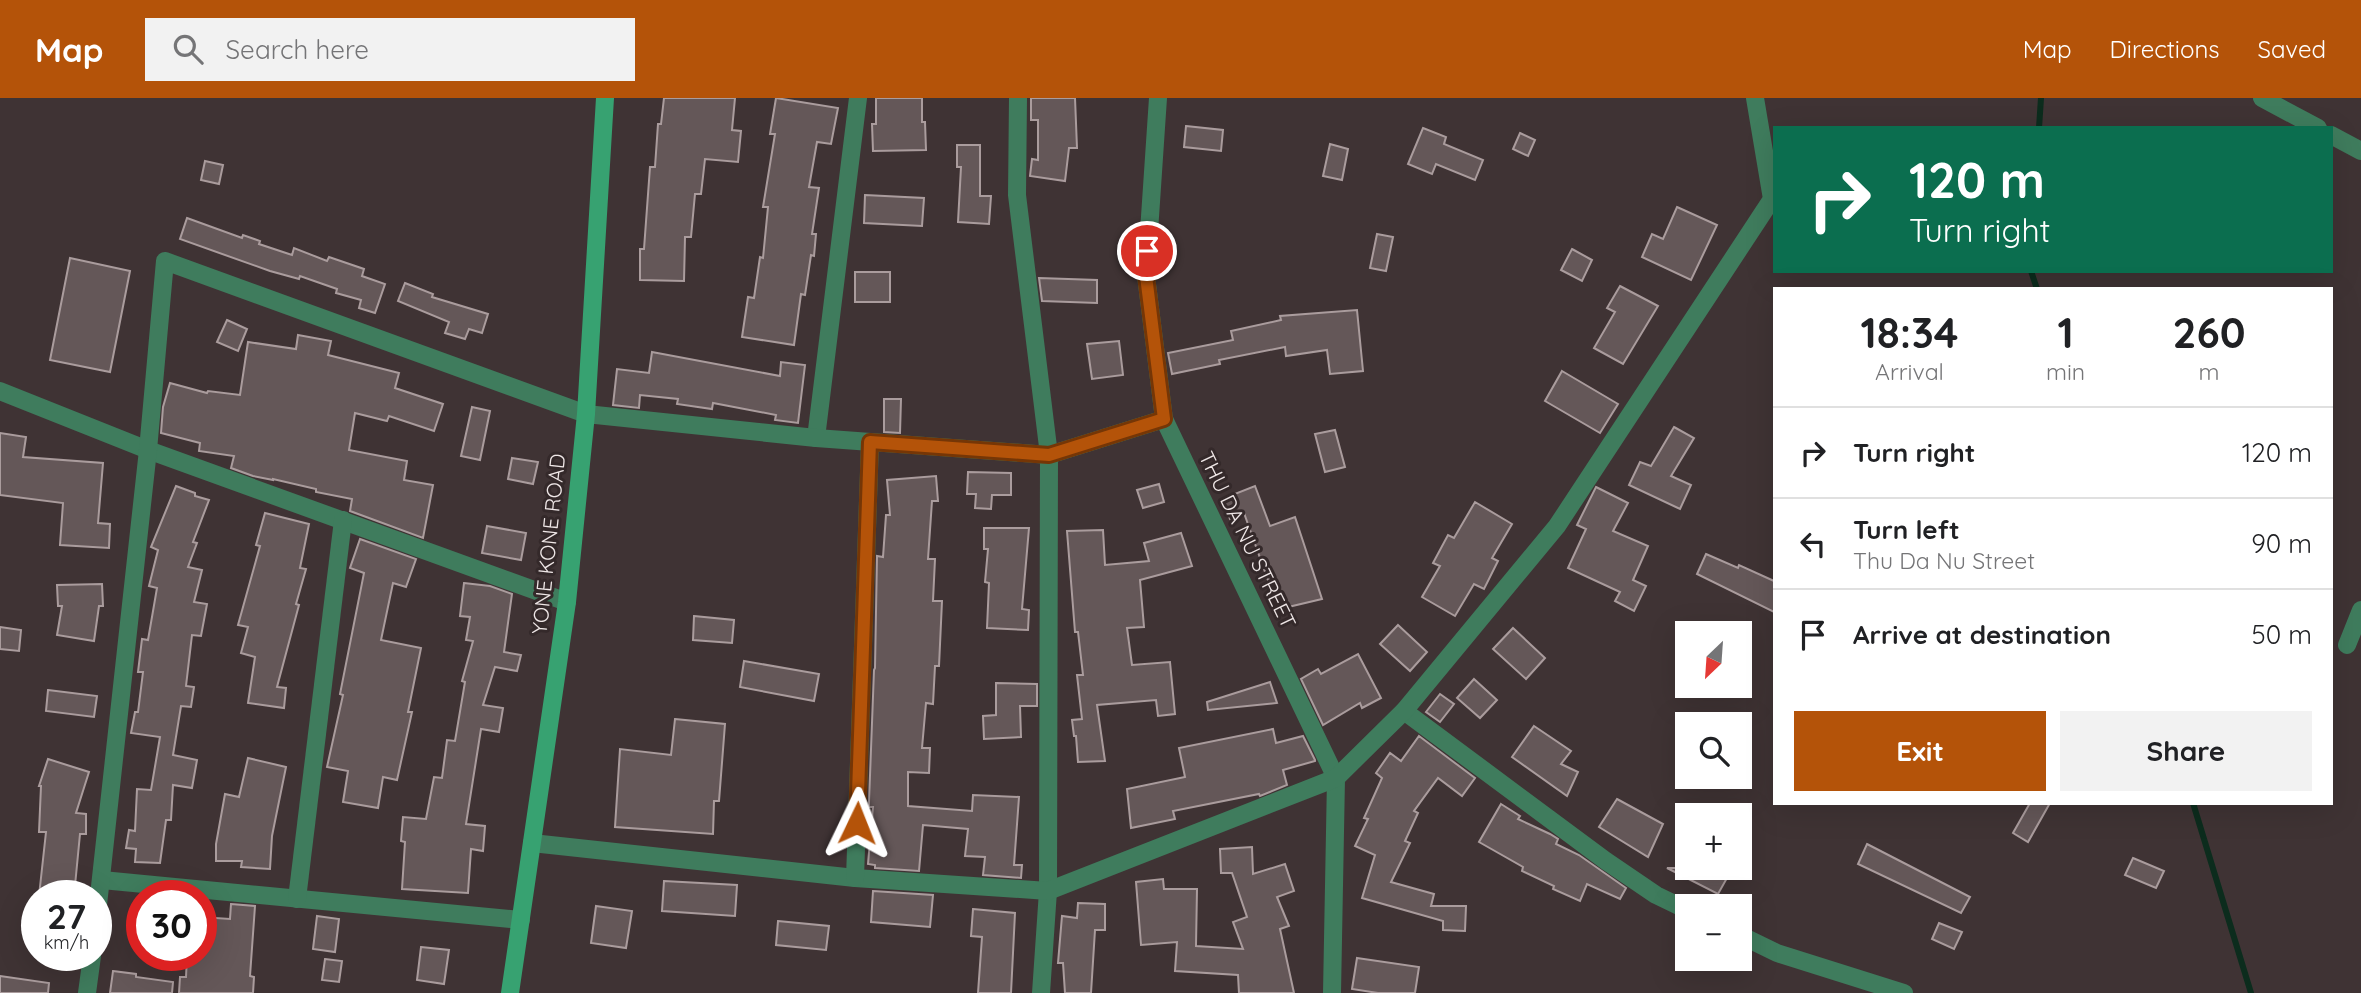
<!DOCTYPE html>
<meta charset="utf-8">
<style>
body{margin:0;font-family:Quicksand,sans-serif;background:#f2f2f2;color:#202124;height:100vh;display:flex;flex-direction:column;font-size:26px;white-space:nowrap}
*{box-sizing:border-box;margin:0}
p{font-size:23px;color:#757577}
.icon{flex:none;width:38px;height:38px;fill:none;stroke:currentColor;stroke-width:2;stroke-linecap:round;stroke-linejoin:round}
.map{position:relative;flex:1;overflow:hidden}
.panel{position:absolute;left:1773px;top:189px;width:560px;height:518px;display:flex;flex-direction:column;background:#fff;border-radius:0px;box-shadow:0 7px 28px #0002}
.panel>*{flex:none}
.banner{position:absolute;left:1773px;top:28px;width:560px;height:147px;border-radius:0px;box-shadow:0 7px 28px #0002;background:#0b6e4f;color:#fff;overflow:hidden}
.needle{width:46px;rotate:205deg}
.buttons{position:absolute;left:1675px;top:523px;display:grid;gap:14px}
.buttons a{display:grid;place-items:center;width:77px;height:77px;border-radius:0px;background:#fff;box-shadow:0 7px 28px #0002;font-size:35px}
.speed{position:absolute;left:21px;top:782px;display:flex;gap:14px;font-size:35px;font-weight:700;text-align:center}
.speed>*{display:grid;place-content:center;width:91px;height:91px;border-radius:50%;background:#fff;box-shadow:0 7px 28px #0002;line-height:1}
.speed small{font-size:18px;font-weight:400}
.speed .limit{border:10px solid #d22;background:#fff;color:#111}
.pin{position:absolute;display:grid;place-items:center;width:60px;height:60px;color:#fff;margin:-30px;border:4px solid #fff;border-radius:50%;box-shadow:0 2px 7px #0007}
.me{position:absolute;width:77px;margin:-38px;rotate:2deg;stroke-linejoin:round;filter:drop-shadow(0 0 5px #0008)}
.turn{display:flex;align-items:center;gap:24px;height:147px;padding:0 21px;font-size:32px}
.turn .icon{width:91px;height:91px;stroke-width:2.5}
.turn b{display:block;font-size:49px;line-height:60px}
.eta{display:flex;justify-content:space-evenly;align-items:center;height:119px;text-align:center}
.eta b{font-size:42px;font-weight:700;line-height:49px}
.action{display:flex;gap:14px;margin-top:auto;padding:14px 21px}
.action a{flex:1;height:80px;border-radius:0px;background:#b45309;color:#fff;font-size:28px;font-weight:700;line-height:80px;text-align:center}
.action a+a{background:#f2f2f2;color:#202124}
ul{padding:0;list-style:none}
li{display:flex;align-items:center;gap:21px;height:91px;padding:0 21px;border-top:2px solid #e0e0e0}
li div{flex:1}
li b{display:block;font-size:26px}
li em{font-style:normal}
header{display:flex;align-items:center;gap:42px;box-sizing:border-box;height:98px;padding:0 35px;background:#b45309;color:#fff}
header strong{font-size:33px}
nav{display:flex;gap:38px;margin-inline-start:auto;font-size:24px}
.search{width:490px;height:63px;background:#f2f2f2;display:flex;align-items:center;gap:18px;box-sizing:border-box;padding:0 24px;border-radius:0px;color:#757577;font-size:26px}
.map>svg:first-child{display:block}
</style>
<header>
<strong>Map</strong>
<div class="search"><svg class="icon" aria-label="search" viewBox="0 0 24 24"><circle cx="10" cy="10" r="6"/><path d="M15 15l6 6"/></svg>Search here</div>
<nav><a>Map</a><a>Directions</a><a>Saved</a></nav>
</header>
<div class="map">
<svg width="2361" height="895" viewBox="0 0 2361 895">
<rect width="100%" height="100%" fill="#3f3334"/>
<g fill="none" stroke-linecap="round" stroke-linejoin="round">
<g stroke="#0c2c1d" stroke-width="6">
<polyline points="2039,30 2041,0"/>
<polyline points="2031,173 2037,191"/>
<polyline points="2193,705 2251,895"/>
</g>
</g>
<g fill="#645758" stroke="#aa9c9d" stroke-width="2">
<polygon points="664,0 735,0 732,32 741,33 738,64 705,61 701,96 695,96 691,139 685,139 684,183 640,182 640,151 644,151 650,69 655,69 658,26 661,26"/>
<polygon points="776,0 838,10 831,46 817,44 809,89 819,90 812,136 816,136 814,158 811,157 805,197 801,196 794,247 742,239 748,199 754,200 760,159 763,160 768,109 763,109 775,36 770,36"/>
<polygon points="876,0 922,0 922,24 925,24 926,52 873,53 872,26 876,26"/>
<polygon points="1031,0 1075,0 1077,50 1069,50 1065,83 1030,78 1032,61 1038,62 1038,22 1031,22"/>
<polygon points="1186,28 1223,32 1221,53 1184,49"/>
<polygon points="1423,30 1446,39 1444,46 1483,62 1475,82 1436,66 1432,76 1408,66"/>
<polygon points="1520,35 1535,42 1528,58 1513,51"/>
<polygon points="1330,46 1348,51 1342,82 1323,78"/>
<polygon points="957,47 980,47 980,98 991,98 989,126 958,124 961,69 957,69"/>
<polygon points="205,63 223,67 219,86 201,82"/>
<polygon points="865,97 924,100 922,128 864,125"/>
<polygon points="1677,109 1717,127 1691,182 1642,159 1652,136 1663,141"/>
<polygon points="187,120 242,140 243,137 260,143 259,146 292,157 294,150 327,163 329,159 364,171 362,178 385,186 375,215 359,210 361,202 336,195 337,191 300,178 299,181 270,173 180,141"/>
<polygon points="1377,136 1393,139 1386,173 1370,170"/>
<polygon points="1572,151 1592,162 1582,183 1561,172"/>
<polygon points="70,160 130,173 110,274 50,262"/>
<rect x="855" y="174" width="35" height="30"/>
<polygon points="1039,180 1097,182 1097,205 1042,203"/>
<polygon points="405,185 433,196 432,199 488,216 482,235 469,231 465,241 445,235 449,224 398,203"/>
<polygon points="1620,188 1658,208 1623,266 1594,250 1615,214 1607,210"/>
<polygon points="1357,212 1363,273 1330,276 1327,252 1286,258 1285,249 1219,262 1220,266 1172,276 1168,255 1233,242 1231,233 1281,222 1280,218"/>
<polygon points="227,222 247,231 238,253 217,244"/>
<polygon points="298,237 331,243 328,257 399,275 395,290 443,306 434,333 389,318 387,323 355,315 349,352 407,363 404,382 433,387 423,440 350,413 352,401 316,394 316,391 273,381 273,382 253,378 231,370 234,358 199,353 200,345 161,335 163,309 170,285 207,295 208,293 240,297 248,244 296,251"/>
<polygon points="1119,243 1123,277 1092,281 1087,246"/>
<polygon points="652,254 780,278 781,264 805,267 798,325 775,322 776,317 713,305 712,311 677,306 678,301 640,297 639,310 613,307 617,271 649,275"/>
<polygon points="1562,273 1618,306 1600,335 1545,303"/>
<polygon points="884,301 901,301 900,335 884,334"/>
<polygon points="472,309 490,313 480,362 461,358"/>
<polygon points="1674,329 1694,340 1671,378 1691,387 1680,411 1629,387 1640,364 1651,368"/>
<polygon points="1335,332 1345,369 1325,374 1315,336"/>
<polygon points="0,335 26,339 23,359 103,365 98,425 110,426 109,450 60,447 63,405 0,397"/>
<polygon points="512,360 538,364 533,386 508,381"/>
<polygon points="968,374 1011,375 1011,397 992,397 991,411 975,410 976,396 967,396"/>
<polygon points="936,378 938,403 932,403 928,461 935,461 933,503 942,503 939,568 935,568 933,606 926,605 922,650 930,650 929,675 908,674 908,708 972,713 973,697 1019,699 1014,767 1022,767 1021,780 983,777 985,759 965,758 968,731 923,727 919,773 875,770 875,767 868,766 873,709 869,709 869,704 874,572 875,570 877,458 883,459 886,417 890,417 887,382"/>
<polygon points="1159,386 1164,404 1143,410 1137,392"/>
<polygon points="176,388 195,395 195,398 209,402 193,444 197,445 188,469 202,472 194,504 207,506 201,538 192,537 186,588 194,589 191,609 181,608 173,657 197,662 192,690 173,687 171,722 166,722 160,765 135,764 136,751 126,750 129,732 135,733 137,691 151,692 160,639 131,635 135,614 138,614 143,574 138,574 142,541 148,542 157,490 149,488 158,452 151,449"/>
<polygon points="1255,388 1270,428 1295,419 1322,501 1284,510 1278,485 1270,488 1244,415 1230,421 1222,401"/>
<polygon points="1596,389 1628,405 1613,433 1648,448 1633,482 1646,488 1634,513 1615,503 1620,494 1568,470 1586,431 1577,427"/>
<polygon points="1475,404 1512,426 1492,460 1498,463 1484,491 1474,486 1455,518 1422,499 1440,468 1433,465 1448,437 1454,440"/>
<polygon points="265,415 309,426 300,470 306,471 296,506 299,507 277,589 286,590 284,610 248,605 255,559 241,555 248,529 238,527 260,448 256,447"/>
<polygon points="487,428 526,435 521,462 482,455"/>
<polygon points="984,430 1029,430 1022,511 1029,512 1028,532 987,530 989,485 985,484 988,451 984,451"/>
<polygon points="1103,432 1105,467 1149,463 1144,445 1181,435 1192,468 1140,482 1144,529 1127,530 1132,567 1170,564 1175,616 1158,618 1156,602 1097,607 1105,663 1078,664 1076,638 1074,638 1072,622 1082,621 1077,577 1083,577 1078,534 1075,534 1067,433"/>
<polygon points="360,441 416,461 406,489 393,485 381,542 421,550 408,614 412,614 397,682 383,679 378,710 343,704 348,673 327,669 343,597 340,596 364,475 350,470"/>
<polygon points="1706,456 1738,470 1739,467 1774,483 1774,514 1697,476"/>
<polygon points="464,485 490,488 512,496 504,554 521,557 517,573 495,569 483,607 503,610 499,634 481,631 466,726 485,728 483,753 471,751 468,795 402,791 405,744 401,743 403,719 426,721 434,679 442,680 447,642 455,643 465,584 462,583 473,543 466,542 470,519 460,518"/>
<polygon points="102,486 103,508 99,508 94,543 57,537 62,508 58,508 57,487"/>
<polygon points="694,518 734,522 732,545 693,542"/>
<polygon points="1398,527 1427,554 1410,573 1380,546"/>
<polygon points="0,529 21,532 19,553 0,551"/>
<polygon points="1513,530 1545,560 1526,581 1493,551"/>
<polygon points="1358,556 1381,600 1362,610 1360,605 1323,627 1301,581 1318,571 1321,576"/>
<polygon points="744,563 819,576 814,603 740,589"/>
<polygon points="1474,581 1497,602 1480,620 1457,600"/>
<polygon points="1270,584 1277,605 1208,612 1207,604"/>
<polygon points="996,585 1037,586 1037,608 1020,608 1021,639 984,641 983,618 996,617"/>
<polygon points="48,592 97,598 94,619 46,613"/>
<polygon points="1440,596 1454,606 1440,624 1426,614"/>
<polygon points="675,621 725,626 719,703 714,703 713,736 615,729 620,651 671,657"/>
<polygon points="1534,628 1571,653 1561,666 1578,674 1567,698 1512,659"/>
<polygon points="1273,631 1276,645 1303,638 1315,662 1315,663 1283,672 1287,687 1260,698 1259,696 1173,713 1175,721 1131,730 1127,691 1185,679 1179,650"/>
<polygon points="1419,638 1475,680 1462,698 1438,680 1414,713 1418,715 1405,743 1410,745 1391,784 1434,796 1431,808 1466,808 1465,833 1443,832 1443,823 1362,800 1375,757 1355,748 1368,721 1364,720 1382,680 1376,675 1390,655 1401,663"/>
<polygon points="248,660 286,669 272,738 270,771 241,769 242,763 216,763 216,746 225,696 239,699"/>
<polygon points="48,661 89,674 76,715 86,716 86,736 80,736 74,798 39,798 46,734 39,734 41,688 39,688"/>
<polygon points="1617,701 1663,726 1648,759 1599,729"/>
<polygon points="2030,705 2050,705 2028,744 2013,735"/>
<polygon points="1501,706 1520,718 1518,721 1550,736 1558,741 1556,746 1579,757 1626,790 1620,801 1587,786 1580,803 1553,791 1554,788 1522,773 1523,769 1479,744"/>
<polygon points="1867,746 1970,799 1961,815 1858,766"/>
<polygon points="1252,749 1253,776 1285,766 1294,793 1277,799 1289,828 1280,831 1294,895 1239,895 1238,877 1175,873 1177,844 1141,847 1136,784 1163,781 1164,791 1197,791 1196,848 1243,851 1233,824 1247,819 1232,775 1221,775 1220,751"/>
<polygon points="2133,760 2164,773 2156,790 2125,777"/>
<polygon points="1667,770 1708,770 1727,780 1718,796"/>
<polygon points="664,783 737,787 735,818 662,813"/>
<polygon points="873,793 933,797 930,829 871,824"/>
<polygon points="1078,805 1105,806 1105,832 1095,832 1091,895 1065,895 1063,865 1058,865 1062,818 1077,820"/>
<polygon points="231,806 255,808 250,878 254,879 253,895 179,895 180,879 186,879 187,858 201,858 201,819 230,821"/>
<polygon points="596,808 632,813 626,850 591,845"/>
<polygon points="973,811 1015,815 1011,895 978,895 982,839 971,838"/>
<polygon points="317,818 339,821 335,854 313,851"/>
<polygon points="778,823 829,828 826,852 776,847"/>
<polygon points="1939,825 1962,834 1954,851 1932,841"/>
<polygon points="421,849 449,852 444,886 417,882"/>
<polygon points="1357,860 1419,869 1415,895 1378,895 1352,891"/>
<polygon points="325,861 342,863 339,884 322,882"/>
<polygon points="113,873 136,876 136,879 173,884 172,895 110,895"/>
<polygon points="0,878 49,885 48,895 0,895"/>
</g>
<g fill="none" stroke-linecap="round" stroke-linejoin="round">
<g stroke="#3f7c5d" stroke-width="18">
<polyline points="1018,0 1017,97 1049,357 1048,793 1041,895"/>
<polyline points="1158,0 1146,178 1164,321 1336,680 1332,895"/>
<polyline points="2262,0 2318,30"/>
<polyline points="2331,37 2361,53"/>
<polyline points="0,293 148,352 567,504"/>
<polyline points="816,340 858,0"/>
<polyline points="2347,547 2361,512"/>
<polyline points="1404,613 1606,763 1656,797 1687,812"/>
<polyline points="532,745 855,780 1048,793 1336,680 1404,613 1557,428 1772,101 1755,0"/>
<polyline points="855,780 870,344"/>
<polyline points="102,782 521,822"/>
<polyline points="297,801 343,422"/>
<polyline points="96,825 148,352 165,163 586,316 816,340 1049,357 1164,321"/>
<polyline points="1740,837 1777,855 1904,895"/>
<polyline points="87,895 92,858"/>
</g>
<polyline stroke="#37a271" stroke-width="18" points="510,895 567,504 586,316 605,0"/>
</g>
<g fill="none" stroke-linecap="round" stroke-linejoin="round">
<g stroke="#753606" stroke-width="18">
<polyline id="route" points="857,725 870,344 1049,357 1164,321 1146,178 1147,153"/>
</g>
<use href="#route" stroke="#b45309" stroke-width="12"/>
</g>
<g text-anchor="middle" stroke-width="6" stroke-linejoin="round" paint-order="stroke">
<g font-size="21" fill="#efe7e7" stroke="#34292a">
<text transform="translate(1247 442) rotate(64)" y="7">THU DA NU STREET</text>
<text transform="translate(549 446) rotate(-84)" y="7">YONE KONE ROAD</text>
</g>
</g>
</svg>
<div class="buttons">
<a><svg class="needle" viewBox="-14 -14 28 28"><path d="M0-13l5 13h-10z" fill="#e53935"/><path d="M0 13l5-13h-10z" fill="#757577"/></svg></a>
<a><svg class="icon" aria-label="search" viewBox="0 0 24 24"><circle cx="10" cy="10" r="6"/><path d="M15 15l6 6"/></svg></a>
<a>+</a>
<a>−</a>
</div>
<div class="speed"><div>27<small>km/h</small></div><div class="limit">30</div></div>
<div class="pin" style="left:1147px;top:153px;background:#d93025"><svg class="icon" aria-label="arrive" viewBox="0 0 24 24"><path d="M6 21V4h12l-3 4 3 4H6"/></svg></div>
<svg class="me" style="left:857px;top:725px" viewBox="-20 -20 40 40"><path d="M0-17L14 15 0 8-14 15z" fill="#b45309" stroke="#fff" stroke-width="4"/></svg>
<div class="banner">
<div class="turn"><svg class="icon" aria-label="right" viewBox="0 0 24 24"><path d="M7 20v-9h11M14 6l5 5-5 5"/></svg><div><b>120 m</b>Turn right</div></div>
</div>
<section class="panel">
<div class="eta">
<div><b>18:34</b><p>Arrival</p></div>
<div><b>1</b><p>min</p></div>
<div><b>260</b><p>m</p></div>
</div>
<ul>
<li><svg class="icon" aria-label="right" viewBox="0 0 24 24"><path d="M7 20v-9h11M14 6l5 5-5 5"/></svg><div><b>Turn right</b></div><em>120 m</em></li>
<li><svg class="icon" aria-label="left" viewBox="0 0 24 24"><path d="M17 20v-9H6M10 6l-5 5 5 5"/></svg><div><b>Turn left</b><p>Thu Da Nu Street</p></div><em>90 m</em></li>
<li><svg class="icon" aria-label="arrive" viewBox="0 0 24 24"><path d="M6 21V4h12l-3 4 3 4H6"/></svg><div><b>Arrive at destination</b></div><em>50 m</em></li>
</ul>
<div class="action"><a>Exit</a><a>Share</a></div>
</section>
</div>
